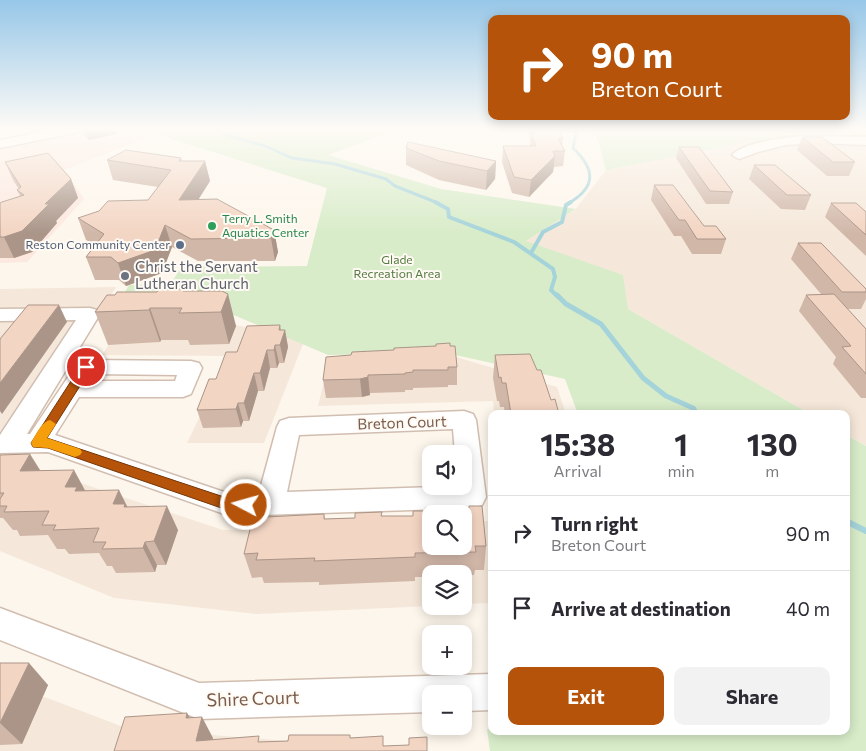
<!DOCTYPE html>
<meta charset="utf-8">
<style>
body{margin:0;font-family:Commissioner,sans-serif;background:#f2f2f3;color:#2b2b33;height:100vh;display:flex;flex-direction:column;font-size:19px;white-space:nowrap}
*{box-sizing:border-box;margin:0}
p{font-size:16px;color:#7c7c81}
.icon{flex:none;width:28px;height:28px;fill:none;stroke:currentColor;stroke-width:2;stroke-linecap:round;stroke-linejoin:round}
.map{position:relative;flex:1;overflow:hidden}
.details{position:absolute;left:488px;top:410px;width:362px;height:325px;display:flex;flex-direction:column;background:#fff;border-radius:10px;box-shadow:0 2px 12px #0003}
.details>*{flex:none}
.hud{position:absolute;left:488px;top:15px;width:362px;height:105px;border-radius:10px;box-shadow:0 2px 12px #0003;background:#b45309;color:#fff;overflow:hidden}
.buttons{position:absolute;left:422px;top:445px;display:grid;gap:10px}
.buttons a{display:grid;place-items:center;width:50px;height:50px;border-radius:10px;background:#fff;box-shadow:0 2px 12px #0003;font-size:25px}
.pin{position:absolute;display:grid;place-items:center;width:42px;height:42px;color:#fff;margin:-21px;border:2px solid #fff;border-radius:50%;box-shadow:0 1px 5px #0007}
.me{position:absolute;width:55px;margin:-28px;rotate:276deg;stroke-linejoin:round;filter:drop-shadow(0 0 4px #0008)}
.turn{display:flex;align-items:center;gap:18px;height:105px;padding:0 20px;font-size:22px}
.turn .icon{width:65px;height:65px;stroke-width:2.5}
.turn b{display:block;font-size:35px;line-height:42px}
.eta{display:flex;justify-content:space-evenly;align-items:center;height:85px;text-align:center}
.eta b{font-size:30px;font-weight:700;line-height:35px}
.cta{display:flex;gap:10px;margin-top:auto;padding:10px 20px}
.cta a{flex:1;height:58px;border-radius:10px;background:#b45309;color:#fff;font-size:20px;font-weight:700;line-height:58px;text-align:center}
.cta a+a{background:#f2f2f3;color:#2b2b33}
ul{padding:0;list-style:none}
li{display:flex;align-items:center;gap:15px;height:75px;padding:0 20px;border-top:1px solid #e1e1e2}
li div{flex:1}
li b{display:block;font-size:19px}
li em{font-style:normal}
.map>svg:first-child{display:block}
</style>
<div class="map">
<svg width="866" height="751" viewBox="0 0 866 751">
<rect width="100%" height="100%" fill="#fdf6ec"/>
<g fill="#f5e8da">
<polygon points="813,137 866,137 866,446 846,435 846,414 810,414 628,309 526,241 575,210 606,170 738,143"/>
<polygon points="116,287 103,309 0,312 0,289"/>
<polygon points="78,320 0,432 0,321"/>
<polygon points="123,323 230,324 305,339 264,443 187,443 229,356 102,355"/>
<polygon points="456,357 557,387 566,414 494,414 493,401 318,406 328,365"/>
<polygon points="0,463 20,463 223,530 431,523 431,546 464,546 464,522 491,521 491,603 464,604 464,574 431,574 431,606 257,614 114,598 0,551"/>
<polygon points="0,683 50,699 126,728 413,751 0,751"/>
</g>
<polygon fill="#fde8e0" points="98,129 149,129 156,134 64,170 84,199 27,262 0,263 0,150"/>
<g fill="#d8ecc9">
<polygon points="149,129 370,129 385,134 328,155 441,189 576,209 526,241 623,275 628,309 810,414 578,414 565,379 446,353 328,355 229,313 113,313 129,285 171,284 181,267 307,266 327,188 156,134"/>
<polygon points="590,129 866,129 866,137 813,137 754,141 606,170 598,140"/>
<polygon points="846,435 866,446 866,751 490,751 487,729 491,728 491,731 846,731"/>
</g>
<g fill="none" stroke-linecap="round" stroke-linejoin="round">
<g stroke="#a5d3da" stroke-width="3">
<polyline points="215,129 226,135 265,146 292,158 335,164 386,179 395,186 438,203"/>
<path d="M 569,203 C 596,187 596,170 573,148 L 577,129"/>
</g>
<g stroke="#a5d3da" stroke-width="4">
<polyline points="435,202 448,209 449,217 514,242 553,269 555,277 551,290 558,297"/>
<polyline points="531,253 543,232 562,222 566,205 571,202"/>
</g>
<polyline stroke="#a5d3da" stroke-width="5" points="557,295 566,304 601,324 643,378 666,396 693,408 697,414"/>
<polyline stroke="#a5d3da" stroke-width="6" points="846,521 866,531"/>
<g stroke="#d1beb0" stroke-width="3">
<g id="minor">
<polygon points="56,129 81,129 75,133 0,148 0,140"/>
<path d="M 801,136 L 866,137 L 866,145 L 818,143 L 785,145 L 758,152 L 739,159 L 732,155 C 744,142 784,138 801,136 Z"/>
<path d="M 90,308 L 97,310 L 100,314 L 27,434 L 30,434 L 78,362 L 86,360 L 191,361 L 199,363 L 202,368 L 191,394 L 183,397 L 79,397 L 55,435 L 230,494 L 259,493 L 277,427 L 280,421 L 289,418 L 464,411 L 473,414 L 476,420 L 486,497 L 482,505 L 472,508 L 230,516 L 48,452 L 0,453 L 0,435 L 76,320 L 0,321 L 0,309 ZM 93,374 L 177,375 L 175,381 L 88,381 ZM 453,429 L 455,454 L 464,454 L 464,486 L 287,492 L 299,435 Z"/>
<polygon points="0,608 199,683 491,674 491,710 464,711 464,694 431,694 431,712 199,719 0,640"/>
</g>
</g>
<use href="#minor" fill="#fff" fill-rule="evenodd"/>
</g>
<g fill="#d1b7a8">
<polygon points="79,129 115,129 116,134 89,140 80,132"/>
<polygon points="527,129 558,129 563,139 562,146 565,151 563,166 554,167 553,172 529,197 512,193 502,162 503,146 530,146 530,139"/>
<polygon points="802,137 855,162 849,176 827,176 797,150"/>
<polygon points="679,147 733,192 729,204 706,204 676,158"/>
<polygon points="406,148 496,161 495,179 486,190 439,180 406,165"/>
<polygon points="181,158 182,161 205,161 210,181 198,199 274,230 278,252 275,261 198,261 172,247 162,273 126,286 119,280 95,280 86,257 95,245 86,240 78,218 148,200 158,187 113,180 107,160"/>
<polygon points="5,162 71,179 78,198 56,221 57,223 32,252 14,258 0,258 0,203 20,196 17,190 19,189 13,180"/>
<polygon points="754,165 811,195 805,210 781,209 749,179"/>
<polygon points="654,185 704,226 726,239 721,254 692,254 681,236 674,236 651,200"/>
<polygon points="831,203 866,212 866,256 825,217"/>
<polygon points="798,243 866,289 866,299 861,309 847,309 866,329 866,398 861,398 833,364 836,357 799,311 806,295 821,294 791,259"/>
<polygon points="185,291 222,291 236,326 229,344 190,345 188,340 161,340 160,342 108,345 95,312 115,295"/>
<polygon points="281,330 285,330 288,347 284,363 279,363 277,368 270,368 264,391 258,391 249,421 243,421 241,427 203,428 197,410 216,379 237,352"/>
<polygon points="436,346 450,346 457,367 457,385 448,385 448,387 413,388 413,390 405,390 405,392 370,393 370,395 362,397 326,398 323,380 351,355"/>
<polygon points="495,355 537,370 551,400 559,414 505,414 504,407 500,407 499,401 497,401 493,378"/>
<polygon points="0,455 40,470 86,491 127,507 178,530 166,565 157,565 155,572 116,573 112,566 107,566 99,553 69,554 65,549 57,549 48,535 20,536 17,530 13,530 3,518 0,518"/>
<polygon points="469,506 486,546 484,570 475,570 474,575 464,576 464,574 431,574 431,577 415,577 415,581 319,585 319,582 264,583 262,577 252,578 244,554 267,513 268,517 324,514 325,519 355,518 413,516 439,511 468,511"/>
<polygon points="0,663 48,685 22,744 0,745"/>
</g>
<g fill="#aa9588">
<polygon points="29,129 40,129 30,132"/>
<polygon points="85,129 115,129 116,134 89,140"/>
<polygon points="555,156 553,172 529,197 531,180"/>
<polygon points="205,161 210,181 185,221 179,200"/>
<polygon points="496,161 495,179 486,190 487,171"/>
<polygon points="71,179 78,198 56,221 57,223 32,252 14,258 4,237 45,204"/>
<polygon points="165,225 172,247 162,273 126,286 118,263"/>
<polygon points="274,230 278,252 275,261 271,238"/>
<polygon points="228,294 236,326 229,344 221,312"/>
<polygon points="59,305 67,322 2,414 0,411 0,383"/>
<polygon points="150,308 161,340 160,342 149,310"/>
<polygon points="280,325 282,338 285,330 288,347 284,363 280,345 279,330"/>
<polygon points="275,345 279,363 277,368 274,350"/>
<polygon points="267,350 270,368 264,391 260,373"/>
<polygon points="254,373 258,391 249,421 244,403"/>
<polygon points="368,375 370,395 362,397 360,379"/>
<polygon points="238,403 243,421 241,427 236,409"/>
<polygon points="30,454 45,478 20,471"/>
<polygon points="74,470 87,494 84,500 65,487"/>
<polygon points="119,490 131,514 113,504"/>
<polygon points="167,506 178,530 166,565 154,541"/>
<polygon points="145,542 157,565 155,572 143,548"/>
<polygon points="29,663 48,685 22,744 0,723"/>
<polygon points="187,713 198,732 202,717 213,738 211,751 196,741 186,718"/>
</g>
<g fill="#f3d5c3" stroke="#aa9588" fill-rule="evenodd">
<polygon points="534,129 558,129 563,139 558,139 565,151 553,151 555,156 531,180 514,177 503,146 536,146 531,134 535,133"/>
<polygon points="802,137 822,137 855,162 833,162"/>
<polygon points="408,142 496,161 487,171 439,161 406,148"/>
<polygon points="679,147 699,147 733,192 710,191"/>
<polygon points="126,150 181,158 179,161 205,161 179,200 217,199 274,230 271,238 191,239 165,225 155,250 118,263 111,257 86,257 104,234 78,218 99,211 108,201 148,200 171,170 107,160"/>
<polygon points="48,153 71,179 45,204 49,204 22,231 4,237 0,237 0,203 2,202 24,195 17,190 21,187 5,162"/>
<polygon points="754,165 775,165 811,195 787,195"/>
<polygon points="654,185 673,185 704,226 716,226 726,239 697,239 685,220 679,220"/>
<polygon points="831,203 856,203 866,212 866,235"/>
<polygon points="798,243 821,243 866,289 866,292 842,292"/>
<polygon points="159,289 184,289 183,291 222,291 228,294 221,312 179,313 182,308 150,308 149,310 95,312 107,295 115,295 117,292 157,292"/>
<polygon points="834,294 866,329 866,374 842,347 851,346 806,295"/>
<polygon points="28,305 59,305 0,383 0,339"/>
<polygon points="280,325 279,330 285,330 280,345 275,345 274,350 267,350 260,373 254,373 244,403 238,403 236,409 197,410 209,379 216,379 226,352 237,352 247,326"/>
<polygon points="450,343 450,346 455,346 457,367 448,367 448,370 413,370 413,372 405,373 405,374 368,375 368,377 360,379 323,380 326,357 351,355 352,352 394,350 394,348 436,346 436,344"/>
<polygon points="530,354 537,370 541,370 551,400 555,399 559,414 511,414 506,383 502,383 501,377 499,378 495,355"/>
<polygon points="30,454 20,471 74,470 65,487 77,487 75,491 119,490 113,504 125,504 124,507 167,506 154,541 145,542 143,548 102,549 106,542 93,542 99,528 53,530 56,525 42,525 49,511 4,512 7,506 0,506 0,499 4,493 0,493 0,455"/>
<path d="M 469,506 L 482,506 L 486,546 L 475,546 L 476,552 L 415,553 L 415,557 L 314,561 L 315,558 L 256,560 L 258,553 L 244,554 L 254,513 L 267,513 L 266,517 L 324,514 L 324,519 L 355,518 L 355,513 L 382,512 L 381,516 L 413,516 L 413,511 L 425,511 L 425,508 L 439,507 L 439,511 L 469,511 ZM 431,514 L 464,514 L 464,546 L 431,546 Z"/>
<polygon points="0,663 29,663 0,723"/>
<polygon points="187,713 186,718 202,717 196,741 259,736 258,742 288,741 289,735 350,735 350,738 383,736 383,746 409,745 409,738 427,737 427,751 114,751 125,717"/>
</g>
<linearGradient id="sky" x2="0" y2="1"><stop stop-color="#97c7e8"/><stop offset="0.55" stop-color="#fefbf6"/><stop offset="1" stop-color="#fefbf6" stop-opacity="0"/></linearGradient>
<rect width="866" height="234" fill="url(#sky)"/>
<polygon fill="#b45309" stroke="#753606" points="86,363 92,367 47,438 230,499 251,501 253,505 251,509 230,511 48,448 33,447 31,443 33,440 82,364"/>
<path fill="#f59e0b" d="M 50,420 L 56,424 L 47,438 L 80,449 L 82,452 L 80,455 L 75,457 L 48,448 L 33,447 L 31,443 C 35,436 41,422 50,420 Z"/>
<circle fill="#2e9e5b" stroke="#fffaf3" stroke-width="2" cx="212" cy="226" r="5"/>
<circle fill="#5c6f8a" stroke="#fffaf3" stroke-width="2" cx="180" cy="245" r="5"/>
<circle fill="#6b7280" stroke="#fffaf3" stroke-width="2" cx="125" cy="276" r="5"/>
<g text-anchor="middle" stroke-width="4" stroke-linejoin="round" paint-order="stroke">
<g font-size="12" fill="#27864d" stroke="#fffaf3" text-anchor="start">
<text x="222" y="223">Terry L. Smith<tspan x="222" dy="14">Aquatics Center</tspan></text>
</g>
<g font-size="12" fill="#4e5e75" stroke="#fffaf3" text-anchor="end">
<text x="170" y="249">Reston Community Center</text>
</g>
<g font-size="12" fill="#537a41" stroke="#fffaf3">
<text x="397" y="264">Glade<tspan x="397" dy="14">Recreation Area</tspan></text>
</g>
<g font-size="15" fill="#5b616d" stroke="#fffaf3" text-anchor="start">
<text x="135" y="272">Christ the Servant<tspan x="135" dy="17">Lutheran Church</tspan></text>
</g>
<g font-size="15" fill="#7a5c4d" stroke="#fffaf3">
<text transform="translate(402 423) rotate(-2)" y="5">Breton Court</text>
</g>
<g font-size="18" fill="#7a5c4d" stroke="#fffaf3">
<text transform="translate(253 699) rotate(-2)" y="6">Shire Court</text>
</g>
</g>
</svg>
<div class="buttons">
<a><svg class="icon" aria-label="sound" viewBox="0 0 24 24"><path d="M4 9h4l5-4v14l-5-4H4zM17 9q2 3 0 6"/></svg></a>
<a><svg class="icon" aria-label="search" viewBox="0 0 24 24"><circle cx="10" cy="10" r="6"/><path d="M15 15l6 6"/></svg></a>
<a><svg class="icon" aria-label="layers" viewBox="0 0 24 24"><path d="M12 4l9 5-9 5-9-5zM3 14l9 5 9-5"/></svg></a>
<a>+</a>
<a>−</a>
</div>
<div class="pin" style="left:86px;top:367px;background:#d93025"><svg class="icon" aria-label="arrive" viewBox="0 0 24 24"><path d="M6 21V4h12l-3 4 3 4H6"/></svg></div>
<svg class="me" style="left:246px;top:505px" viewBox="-20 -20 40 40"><circle r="17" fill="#b45309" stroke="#fff" stroke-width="3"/><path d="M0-11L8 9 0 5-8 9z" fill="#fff"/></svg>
<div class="hud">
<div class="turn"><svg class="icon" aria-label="right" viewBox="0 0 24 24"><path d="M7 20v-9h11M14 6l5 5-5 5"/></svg><div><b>90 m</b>Breton Court</div></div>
</div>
<section class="details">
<div class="eta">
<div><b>15:38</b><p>Arrival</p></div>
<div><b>1</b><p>min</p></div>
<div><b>130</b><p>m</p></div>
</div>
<ul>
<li><svg class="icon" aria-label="right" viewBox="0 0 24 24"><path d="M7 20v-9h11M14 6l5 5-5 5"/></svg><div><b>Turn right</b><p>Breton Court</p></div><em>90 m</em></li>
<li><svg class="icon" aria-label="arrive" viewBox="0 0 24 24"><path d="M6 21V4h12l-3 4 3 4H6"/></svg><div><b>Arrive at destination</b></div><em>40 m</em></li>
</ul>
<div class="cta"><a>Exit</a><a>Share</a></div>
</section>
</div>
